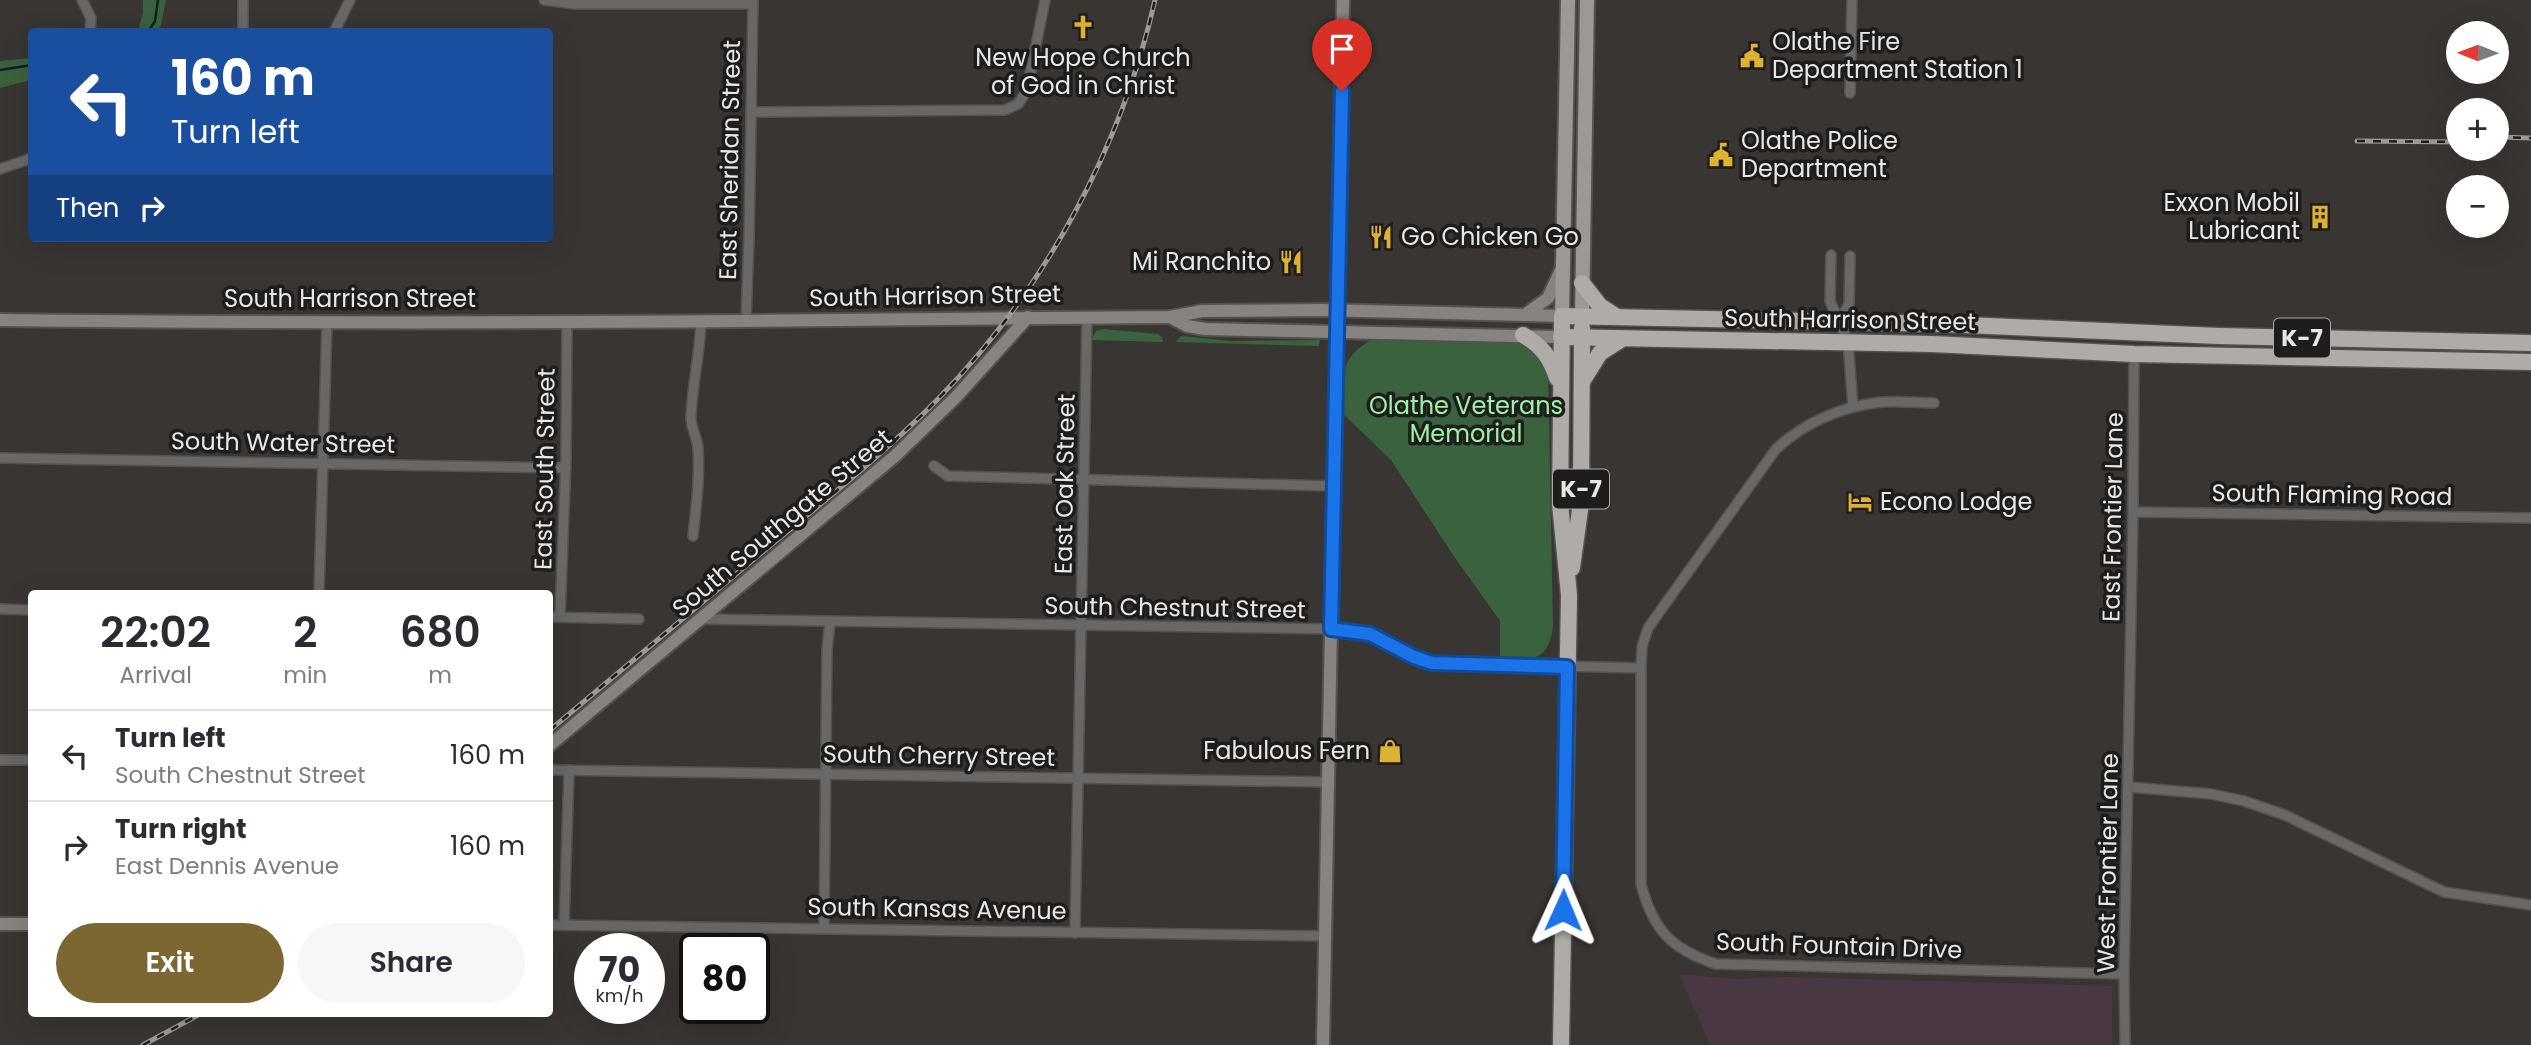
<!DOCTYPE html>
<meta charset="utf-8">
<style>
body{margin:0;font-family:Poppins,sans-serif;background:#f7f7f7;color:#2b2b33;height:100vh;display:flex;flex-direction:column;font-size:26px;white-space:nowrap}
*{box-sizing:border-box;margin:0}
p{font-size:23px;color:#7c7c81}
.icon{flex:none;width:38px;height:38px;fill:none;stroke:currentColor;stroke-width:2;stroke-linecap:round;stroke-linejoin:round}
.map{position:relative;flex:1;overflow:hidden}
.side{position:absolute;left:28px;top:590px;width:525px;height:427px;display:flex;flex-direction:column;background:#fff;border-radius:7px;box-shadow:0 7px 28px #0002}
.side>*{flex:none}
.guide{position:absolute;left:28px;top:28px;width:525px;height:214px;border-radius:7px;box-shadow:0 7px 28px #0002;background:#1a4fa0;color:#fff;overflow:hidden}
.needle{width:46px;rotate:271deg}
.tools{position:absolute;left:2446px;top:21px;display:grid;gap:14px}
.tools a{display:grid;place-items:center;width:63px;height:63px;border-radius:50%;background:#fff;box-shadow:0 7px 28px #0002;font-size:35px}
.speed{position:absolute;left:574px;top:933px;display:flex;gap:14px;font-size:35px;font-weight:700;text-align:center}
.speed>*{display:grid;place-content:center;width:91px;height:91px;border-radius:50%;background:#fff;box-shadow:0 7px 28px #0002;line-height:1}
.speed small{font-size:18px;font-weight:400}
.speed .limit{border:4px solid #111;border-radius:10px;background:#fff;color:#111}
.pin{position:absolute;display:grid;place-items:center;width:60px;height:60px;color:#fff;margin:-72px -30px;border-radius:50% 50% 50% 0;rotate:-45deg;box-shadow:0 0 7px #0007}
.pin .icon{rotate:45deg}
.me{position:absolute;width:77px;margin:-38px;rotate:1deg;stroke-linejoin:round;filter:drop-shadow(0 0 5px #0008)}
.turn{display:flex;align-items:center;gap:24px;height:147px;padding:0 28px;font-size:32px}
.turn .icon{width:91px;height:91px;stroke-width:2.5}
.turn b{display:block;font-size:49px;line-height:60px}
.then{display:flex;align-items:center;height:66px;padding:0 28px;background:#0003;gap:14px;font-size:26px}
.eta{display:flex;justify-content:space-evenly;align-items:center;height:119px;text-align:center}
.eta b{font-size:42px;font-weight:600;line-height:49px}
.action{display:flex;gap:14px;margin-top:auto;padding:14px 28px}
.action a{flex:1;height:80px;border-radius:42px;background:#7c6733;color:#fff;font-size:28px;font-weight:600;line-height:80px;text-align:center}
.action a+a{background:#f7f7f7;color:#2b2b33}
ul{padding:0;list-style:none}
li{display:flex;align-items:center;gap:21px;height:91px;padding:0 28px;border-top:2px solid #e1e1e2}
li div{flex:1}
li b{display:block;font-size:26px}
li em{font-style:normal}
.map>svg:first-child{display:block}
</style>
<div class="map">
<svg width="2531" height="1045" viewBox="0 0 2531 1045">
<rect width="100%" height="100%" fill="#383533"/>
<polygon fill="#493843" points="1679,974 1738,979 1787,977 2112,986 2112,1045 1710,1045"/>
<g fill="#3a623e">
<polygon points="143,0 166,0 161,25 157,31 138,31 143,13"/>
<polygon points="31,58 31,80 0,88 0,61"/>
<polygon points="1103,329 1158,334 1162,337 1163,342 1091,340 1096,331"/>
<polygon points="1181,336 1231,341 1320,340 1319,346 1175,342"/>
<path d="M 1376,337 L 1522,338 L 1548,369 L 1553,625 C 1550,661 1531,661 1500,660 L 1500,621 L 1453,555 L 1391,460 L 1341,412 C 1344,373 1338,358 1376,337 Z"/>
</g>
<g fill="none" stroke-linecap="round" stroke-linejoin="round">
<g stroke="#102020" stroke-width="2.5">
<polyline points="148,32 155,21 158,0"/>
<polyline points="0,70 32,65"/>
</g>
<g stroke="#54514f" stroke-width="12">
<g id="street">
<polyline points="82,0 91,18 90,32"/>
<polyline points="544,0 574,4 753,4"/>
<polyline points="243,32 243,0"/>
<polyline points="334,32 350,0"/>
<polyline points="1850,93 1852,0"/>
<polyline points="751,112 1005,110 1018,104 1027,90 1045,0"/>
<polyline points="0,169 32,158"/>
<polyline points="1831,255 1830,301 1848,342 1853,407"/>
<polyline points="746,321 749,239 753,0"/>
<polyline points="1839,322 1849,304 1850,256"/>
<path d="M 1934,403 C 1915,403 1893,400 1874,403 C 1838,408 1803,424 1776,449 L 1648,628 L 1642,647 L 1641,668 L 1641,884 C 1653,930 1671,949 1716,964 L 2124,974"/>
<polyline points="0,458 566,468"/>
<polyline points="934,466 948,476 1333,486"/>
<polyline points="2133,512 2531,518"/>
<path d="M 693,536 C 696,507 700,478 698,449 C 698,439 691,429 691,418 C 692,385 700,354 701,321"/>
<polyline points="319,593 327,322"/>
<polyline points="0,609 32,610"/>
<polyline points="550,617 639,619"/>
<polyline points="560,617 566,458 567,321"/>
<polyline points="701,619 1331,629 1370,634 1414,657 1432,663 1641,668"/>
<polyline points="0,760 32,760"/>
<polyline points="550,770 1327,782"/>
<polyline points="2129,787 2211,794 2244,801 2285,815 2444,892 2531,905"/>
<polyline points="550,925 1325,936"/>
<polyline points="564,925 569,770"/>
<polyline points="824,928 827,650 830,622"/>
<polyline points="1075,933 1087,317"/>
<polyline points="2125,1045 2124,974 2133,512 2134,354"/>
</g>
</g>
<g stroke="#54514f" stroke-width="16">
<g id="secondary">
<polyline points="1526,314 1548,298 1561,270"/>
<polyline points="1170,317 1187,326 1205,329 1561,337"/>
<path d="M 0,320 C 247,323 494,323 741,321 C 884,320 1027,317 1170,317 L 1202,311 L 1322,310 L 1562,316"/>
<polyline points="550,745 895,456 956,397 1028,317"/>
<polyline points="0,924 32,924"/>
<polyline points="1323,1045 1343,0"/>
</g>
</g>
<g stroke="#54514f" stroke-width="18">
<g id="primary">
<polyline points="1562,316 1568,0"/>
<polyline points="1582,317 1587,0"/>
</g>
</g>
<g stroke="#54514f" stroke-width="19">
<g id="highway">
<polyline points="1582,283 1600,306 1617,317"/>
<path d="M 1523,335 C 1542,346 1550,357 1557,378"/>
<polyline points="1561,337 1932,344 2134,354 2531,362"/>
<polyline points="1583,380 1600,353 1622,339"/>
<polyline points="1572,568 1581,503 1582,328"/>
<polyline points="1561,1045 1569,595 1560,504 1562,316 1943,324 2219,336 2531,343"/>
</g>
</g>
<use href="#street" stroke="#696867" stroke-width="9"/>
<use href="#secondary" stroke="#868381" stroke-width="12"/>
<use href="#primary" stroke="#9b9896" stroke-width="14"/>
<use href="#highway" stroke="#afaba8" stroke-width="16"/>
<g stroke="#9b9a98" stroke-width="5">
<g id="rail">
<polyline points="2497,137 2531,138"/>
<polyline points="2357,141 2459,142"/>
<path d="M 550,730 C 621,670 693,610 765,550 C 824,501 884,454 937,400 C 1044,291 1121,149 1155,0"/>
<polyline points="143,1045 202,1013"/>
</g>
</g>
<use href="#rail" stroke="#1e1d1c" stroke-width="2.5" stroke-dasharray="8" stroke-linecap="butt"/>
</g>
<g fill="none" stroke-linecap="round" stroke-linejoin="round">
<g stroke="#114b97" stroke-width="18">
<polyline id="route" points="1342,91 1331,629 1370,634 1414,657 1432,663 1567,667 1563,910"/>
</g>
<use href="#route" stroke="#1a73e8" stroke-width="12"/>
</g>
<defs>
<g id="church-bare" transform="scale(1.89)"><path d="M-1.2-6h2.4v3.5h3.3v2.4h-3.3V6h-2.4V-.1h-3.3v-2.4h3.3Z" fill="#deb133" stroke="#1e1d1c" stroke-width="2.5" paint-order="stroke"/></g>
<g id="civic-bare" transform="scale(1.89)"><path d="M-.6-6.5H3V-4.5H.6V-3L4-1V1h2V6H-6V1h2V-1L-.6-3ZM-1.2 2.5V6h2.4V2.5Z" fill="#deb133" stroke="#1e1d1c" stroke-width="2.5" paint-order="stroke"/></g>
<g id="building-bare" transform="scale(1.89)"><path d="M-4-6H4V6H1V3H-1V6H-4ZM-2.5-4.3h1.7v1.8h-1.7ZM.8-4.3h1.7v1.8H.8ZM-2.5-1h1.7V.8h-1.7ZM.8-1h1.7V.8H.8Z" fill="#deb133" stroke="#1e1d1c" stroke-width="2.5" paint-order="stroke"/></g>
<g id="restaurant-bare" transform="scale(1.89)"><path d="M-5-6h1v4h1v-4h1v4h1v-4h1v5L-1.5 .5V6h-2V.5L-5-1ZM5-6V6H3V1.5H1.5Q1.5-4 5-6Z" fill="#deb133" stroke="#1e1d1c" stroke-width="2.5" paint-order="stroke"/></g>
<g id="hotel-bare" transform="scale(1.89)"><path d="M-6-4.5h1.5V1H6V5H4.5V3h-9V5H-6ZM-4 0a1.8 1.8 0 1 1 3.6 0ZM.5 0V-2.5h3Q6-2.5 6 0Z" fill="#deb133" stroke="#1e1d1c" stroke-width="2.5" paint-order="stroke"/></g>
<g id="shop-bare" transform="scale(1.89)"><path d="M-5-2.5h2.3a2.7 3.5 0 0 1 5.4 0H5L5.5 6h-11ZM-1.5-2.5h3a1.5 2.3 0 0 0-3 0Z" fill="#deb133" stroke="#1e1d1c" stroke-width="2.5" paint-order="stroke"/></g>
</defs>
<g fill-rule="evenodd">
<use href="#church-bare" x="1083" y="27"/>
<use href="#civic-bare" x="1752" y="56"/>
<use href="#civic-bare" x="1721" y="155"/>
<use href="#building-bare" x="2320" y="217"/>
<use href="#restaurant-bare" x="1381" y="237"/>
<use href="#restaurant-bare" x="1291" y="262"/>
<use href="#hotel-bare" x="1860" y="502"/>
<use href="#shop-bare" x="1390" y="751"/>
</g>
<g text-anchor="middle" stroke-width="7" stroke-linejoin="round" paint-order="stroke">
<g fill="#1e1d1c" stroke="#abaaa9" stroke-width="2">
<rect x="2274" y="318.5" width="56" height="39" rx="5"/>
<rect x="1553" y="469.5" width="56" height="39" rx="5"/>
</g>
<g font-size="23" font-weight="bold" fill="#e8e7e5">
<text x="2302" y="346">K-7</text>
<text x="1581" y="497">K-7</text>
</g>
<g font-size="24" fill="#e8e7e5" stroke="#1e1d1c" text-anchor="start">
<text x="1772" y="50">Olathe Fire<tspan x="1772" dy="28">Department Station 1</tspan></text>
<text x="1083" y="66" text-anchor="middle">New Hope Church<tspan x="1083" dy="28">of God in Christ</tspan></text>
<text x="1741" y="149">Olathe Police<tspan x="1741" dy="28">Department</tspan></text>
<text x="2300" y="211" text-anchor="end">Exxon Mobil<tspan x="2300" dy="28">Lubricant</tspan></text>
<text x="1401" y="245">Go Chicken Go</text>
<text x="1271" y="270" text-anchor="end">Mi Ranchito</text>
<text x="1880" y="510">Econo Lodge</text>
<text x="1370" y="759" text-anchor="end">Fabulous Fern</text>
</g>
<g font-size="24" fill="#e8e7e5" stroke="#1e1d1c">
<text transform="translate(730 160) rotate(-89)" y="8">East Sheridan Street</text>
<text transform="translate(935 296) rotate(-1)" y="8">South Harrison Street</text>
<text x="350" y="307">South Harrison Street</text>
<text transform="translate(1850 320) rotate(1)" y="8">South Harrison Street</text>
<text transform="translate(283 443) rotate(1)" y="8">South Water Street</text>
<text transform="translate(545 469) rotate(-89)" y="8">East South Street</text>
<text transform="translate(1065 484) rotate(-89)" y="8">East Oak Street</text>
<text transform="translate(2332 495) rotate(1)" y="8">South Flaming Road</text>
<text transform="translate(2113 517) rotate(-89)" y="8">East Frontier Lane</text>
<text transform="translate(782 523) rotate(-40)" y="8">South Southgate Street</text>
<text transform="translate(1175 608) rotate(1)" y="8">South Chestnut Street</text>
<text transform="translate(939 756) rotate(1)" y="8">South Cherry Street</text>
<text transform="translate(2108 863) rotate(-89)" y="8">West Frontier Lane</text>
<text transform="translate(937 909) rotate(1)" y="8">South Kansas Avenue</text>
<text transform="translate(1839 946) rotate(2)" y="8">South Fountain Drive</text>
</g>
<g font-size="24" fill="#9af2a2" stroke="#1e1d1c">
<text x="1466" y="414">Olathe Veterans<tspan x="1466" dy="28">Memorial</tspan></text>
</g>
</g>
</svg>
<div class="tools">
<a><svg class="needle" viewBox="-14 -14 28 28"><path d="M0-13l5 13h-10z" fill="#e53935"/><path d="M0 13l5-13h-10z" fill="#7c7c81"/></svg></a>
<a>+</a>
<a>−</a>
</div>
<div class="speed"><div>70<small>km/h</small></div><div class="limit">80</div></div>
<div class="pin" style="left:1342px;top:91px;background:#d93025"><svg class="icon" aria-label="arrive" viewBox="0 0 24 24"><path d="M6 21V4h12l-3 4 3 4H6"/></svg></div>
<svg class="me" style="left:1563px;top:910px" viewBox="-20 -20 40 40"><path d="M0-17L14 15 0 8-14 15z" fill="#1a73e8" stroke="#fff" stroke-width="4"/></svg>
<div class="guide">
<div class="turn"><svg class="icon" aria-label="left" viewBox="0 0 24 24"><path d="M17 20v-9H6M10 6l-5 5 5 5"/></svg><div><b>160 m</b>Turn left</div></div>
<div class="then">Then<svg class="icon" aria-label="right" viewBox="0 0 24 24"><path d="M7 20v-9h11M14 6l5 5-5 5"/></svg></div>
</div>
<section class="side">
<div class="eta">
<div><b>22:02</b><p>Arrival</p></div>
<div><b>2</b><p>min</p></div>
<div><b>680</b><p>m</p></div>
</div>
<ul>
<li><svg class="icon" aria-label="left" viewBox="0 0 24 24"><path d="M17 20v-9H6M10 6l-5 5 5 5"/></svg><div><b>Turn left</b><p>South Chestnut Street</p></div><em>160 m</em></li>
<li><svg class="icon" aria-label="right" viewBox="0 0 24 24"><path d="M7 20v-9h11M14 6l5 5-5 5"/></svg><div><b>Turn right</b><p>East Dennis Avenue</p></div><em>160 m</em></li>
</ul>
<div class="action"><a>Exit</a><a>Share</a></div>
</section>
</div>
